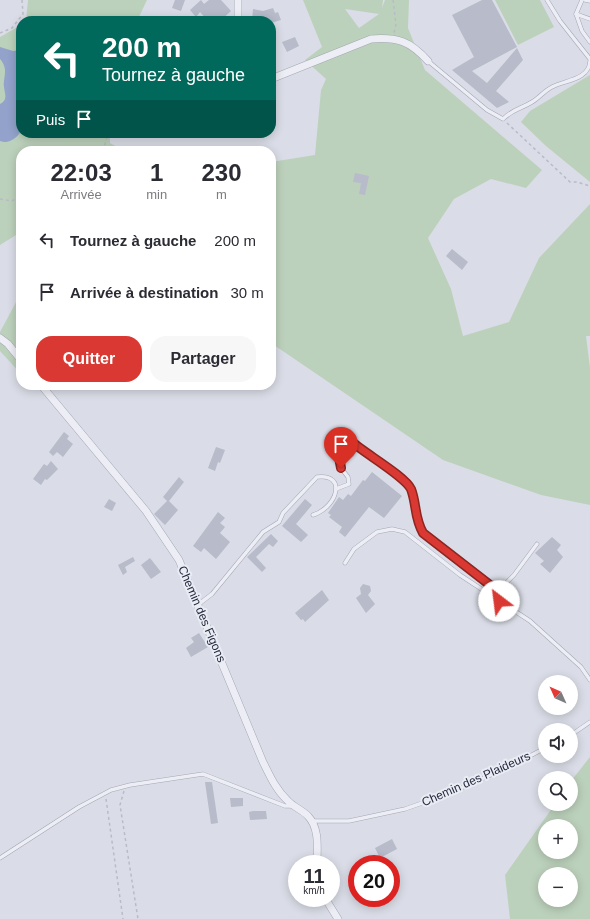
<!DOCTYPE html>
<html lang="fr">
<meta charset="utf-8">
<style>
body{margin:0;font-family:Arial,sans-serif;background:#f7f7f7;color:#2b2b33;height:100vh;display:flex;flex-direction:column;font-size:15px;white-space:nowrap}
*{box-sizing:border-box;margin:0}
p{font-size:13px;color:#7c7c81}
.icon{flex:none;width:22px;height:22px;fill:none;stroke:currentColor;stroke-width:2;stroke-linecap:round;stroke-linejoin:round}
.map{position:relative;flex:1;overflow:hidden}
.sheet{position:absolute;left:16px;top:146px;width:260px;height:244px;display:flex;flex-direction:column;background:#fff;border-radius:16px;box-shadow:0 2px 10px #0003}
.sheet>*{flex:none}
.guide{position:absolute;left:16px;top:16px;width:260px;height:122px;border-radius:16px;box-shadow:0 2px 10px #0003;background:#00695c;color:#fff;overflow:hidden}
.needle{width:26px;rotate:315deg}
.tools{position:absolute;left:538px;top:675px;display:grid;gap:8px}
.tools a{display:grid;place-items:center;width:40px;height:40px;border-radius:50%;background:#fff;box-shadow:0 2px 10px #0003;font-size:20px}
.speed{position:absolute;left:288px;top:855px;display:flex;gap:8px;font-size:20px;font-weight:700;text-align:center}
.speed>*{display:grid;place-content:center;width:52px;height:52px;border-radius:50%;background:#fff;box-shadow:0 2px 10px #0003;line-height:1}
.speed small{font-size:10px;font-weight:400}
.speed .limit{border:6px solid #d22;background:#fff;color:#111}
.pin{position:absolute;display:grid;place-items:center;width:34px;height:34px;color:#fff;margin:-41px -17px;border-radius:50% 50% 50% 0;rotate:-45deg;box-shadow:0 0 4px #0007}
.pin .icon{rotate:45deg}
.me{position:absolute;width:44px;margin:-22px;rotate:330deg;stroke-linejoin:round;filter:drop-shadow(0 0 3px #0008)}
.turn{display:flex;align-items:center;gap:14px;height:84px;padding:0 20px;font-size:18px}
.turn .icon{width:52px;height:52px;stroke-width:2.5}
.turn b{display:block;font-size:28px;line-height:34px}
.then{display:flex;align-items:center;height:38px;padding:0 20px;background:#0003;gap:8px;font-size:15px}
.eta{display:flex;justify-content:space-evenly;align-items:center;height:68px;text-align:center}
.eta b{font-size:24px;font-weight:800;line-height:28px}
.cta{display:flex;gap:8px;margin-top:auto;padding:8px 20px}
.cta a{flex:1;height:46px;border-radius:16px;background:#d93932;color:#fff;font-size:16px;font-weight:800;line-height:46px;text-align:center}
.cta a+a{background:#f7f7f7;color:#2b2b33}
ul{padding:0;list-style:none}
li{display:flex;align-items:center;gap:12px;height:52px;padding:0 20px}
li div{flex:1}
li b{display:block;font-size:15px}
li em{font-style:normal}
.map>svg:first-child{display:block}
</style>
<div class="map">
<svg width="590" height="919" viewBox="0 0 590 919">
<rect width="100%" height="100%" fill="#dadde7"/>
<g fill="#bcd1bb" fill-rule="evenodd">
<polygon points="28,0 147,0 137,21 26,21"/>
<path d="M 303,0 L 383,0 L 382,8 L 385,0 L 409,0 L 408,28 L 425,70 L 542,170 L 526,188 L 491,179 L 454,199 L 428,238 L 451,289 L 463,336 L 509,322 L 539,258 L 590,204 L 590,336 L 586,336 L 590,368 L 590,505 L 541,495 L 443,460 L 271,343 L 271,162 L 315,155 L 321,90 L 326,79 L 305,60 L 322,47 ZM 345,9 L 379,14 L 359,28 Z"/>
<polygon points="495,0 540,0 554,27 518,45"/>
<polygon points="21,25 21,133 110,133 110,143 124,151 21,151 21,234 16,235 0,245 0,37"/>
<polygon points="590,75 590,182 546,146 521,122 530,111"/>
<polygon points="21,293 21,374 0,351 0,332"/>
<path d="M 590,757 L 590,919 L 510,919 L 505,875 L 555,804 L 571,804 L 571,781 ZM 545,826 L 571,826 L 571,852 L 545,852 ZM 545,874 L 571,874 L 571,900 L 545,900 Z"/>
</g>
<path fill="#92a2ca" d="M 0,47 L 13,51 L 21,50 L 21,131 C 16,139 9,144 0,141 L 0,104 C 8,100 5,95 4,87 C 3,77 9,69 0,59 Z"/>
<g fill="#b7bbca">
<polygon points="175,0 185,0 181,11 172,8"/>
<polygon points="201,0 204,4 209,0 221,0 231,11 220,21 208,21 200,12 196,17 190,10"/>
<polygon points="482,0 492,0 517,47 472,71 487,83 517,48 523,60 496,91 509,102 497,108 452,70 474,57 452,15"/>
<polygon points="273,8 275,13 278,12 281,20 271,23 271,21 252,21 253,9 263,11"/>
<polygon points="295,37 299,46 287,52 282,42"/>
<polygon points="355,173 369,176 365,195 359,194 361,183 353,182"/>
<polygon points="452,249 468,262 462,270 446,256"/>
<polygon points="64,432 69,436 67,439 73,444 63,457 57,452 53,456 49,452"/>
<polygon points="216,447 225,450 220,463 218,462 215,471 208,468"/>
<polygon points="51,461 58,469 47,480 45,479 41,485 33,479 44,464 47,466"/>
<polygon points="372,472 402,496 384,518 369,507 345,537 339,532 342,527 329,517 331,515 328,513 339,497 343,500 348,494 351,496 363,480 365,481"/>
<polygon points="179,477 184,482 169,501 178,510 165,525 154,514 167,501 163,497"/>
<polygon points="109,499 116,503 112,511 104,507"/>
<polygon points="305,499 312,505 296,524 308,535 301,542 282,526"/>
<polygon points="218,512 225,518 220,523 225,527 220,533 230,542 216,559 204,548 201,552 193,546"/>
<polygon points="271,534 278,541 273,547 269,544 256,557 266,568 262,572 247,557"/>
<polygon points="552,537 561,545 557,550 563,557 550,573 540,564 544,561 535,553"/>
<polygon points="133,557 135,561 125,567 127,572 123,575 118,565"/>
<polygon points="150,558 161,572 151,579 141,565"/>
<polygon points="363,584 370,586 371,591 368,595 375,604 366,613 356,598 361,594 360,588"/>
<polygon points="322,590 329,600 305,622 303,619 301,620 295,613"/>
<polygon points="199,633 208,647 191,657 186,648 194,642 191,638"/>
<polygon points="205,782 212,782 218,823 211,824"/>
<polygon points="230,798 243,798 243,806 231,807"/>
<polygon points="253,811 266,811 267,819 250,820 249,812"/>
<polygon points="392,839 397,849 380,858 375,848"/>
</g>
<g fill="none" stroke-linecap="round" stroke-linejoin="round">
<g stroke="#a3a7b4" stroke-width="4.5">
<g id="lane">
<polyline points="547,0 560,21 590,59"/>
<polyline points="582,0 576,14 582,31 590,42"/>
<polyline points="585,0 590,1"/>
<polyline points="576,14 590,19"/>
<path d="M 428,61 L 487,110 L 503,119 C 513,109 521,109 532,102 C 539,98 544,91 552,87 C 565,80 589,80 590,61"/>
<path d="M 336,489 L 349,484 L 348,477 L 341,468 L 339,457 L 351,441 C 363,452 406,476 411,489 C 417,505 414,517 423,533 L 499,593 L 499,601"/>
<polyline points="345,563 354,549 377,532 392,529 405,532 460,575 530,621 581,667 590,680"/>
<polyline points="499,593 500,589 514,575 537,544"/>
<path d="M 199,604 L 212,594 L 263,532 L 279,522 L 283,513 L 317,477 C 347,473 338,507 313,515"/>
<polyline points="571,735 590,722"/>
<polyline points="312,821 349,821 405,809 445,795 511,766 545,748"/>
<polyline points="0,858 79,807 111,790 130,785 203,774 285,806 292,806"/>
</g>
</g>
<g stroke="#a3a7b4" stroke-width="8">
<g id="street">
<polyline points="238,21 238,0"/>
<path d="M 271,79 L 371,39 C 398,37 410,41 428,61"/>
<polyline points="0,338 8,344 21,360"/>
<path d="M 41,385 L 146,511 L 179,560 L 263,762 C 270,776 276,790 288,801 C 294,807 302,810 308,816 C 320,829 317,848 317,864"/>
<polyline points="325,898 338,919"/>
</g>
</g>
<g stroke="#b9bbc5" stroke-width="1.5" stroke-dasharray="3 3" stroke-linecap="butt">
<polyline points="393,0 396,24 394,33"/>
<polyline points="0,33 12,28 23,14 22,0"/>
<polyline points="507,123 570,182 577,182 590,186"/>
<polyline points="103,151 108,133"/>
<polyline points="0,199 11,201 21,197"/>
<polyline points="124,791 120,805 138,919"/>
<polyline points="106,799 123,919"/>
</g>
<use href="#lane" stroke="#edeef5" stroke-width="3.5"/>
<use href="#street" stroke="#edeef5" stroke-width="7"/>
</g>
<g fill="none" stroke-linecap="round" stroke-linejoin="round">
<g stroke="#8d2520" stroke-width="10">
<path id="route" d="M 341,468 L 339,457 L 351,441 C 364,453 405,476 411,489 C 417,505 414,517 423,533 L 499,592 L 499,601"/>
</g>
<use href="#route" stroke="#d93932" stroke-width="7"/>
</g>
<g text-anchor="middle" stroke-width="4" stroke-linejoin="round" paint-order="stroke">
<g font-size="12" fill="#24283d" stroke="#eaecf4">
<text transform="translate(202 614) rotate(67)" y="4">Chemin des Figons</text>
<text transform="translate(476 779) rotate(-24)" y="4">Chemin des Plaideurs</text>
</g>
</g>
</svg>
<div class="tools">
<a><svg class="needle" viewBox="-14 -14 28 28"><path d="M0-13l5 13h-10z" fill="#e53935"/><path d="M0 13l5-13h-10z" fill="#7c7c81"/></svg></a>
<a><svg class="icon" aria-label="sound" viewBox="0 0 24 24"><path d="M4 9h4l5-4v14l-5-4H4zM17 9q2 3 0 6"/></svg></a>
<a><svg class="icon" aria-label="search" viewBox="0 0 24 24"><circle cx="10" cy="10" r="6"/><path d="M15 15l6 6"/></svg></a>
<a>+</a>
<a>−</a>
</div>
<div class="speed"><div>11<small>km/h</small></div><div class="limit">20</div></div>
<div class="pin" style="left:341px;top:468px;background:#d93025"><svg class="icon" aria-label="arrive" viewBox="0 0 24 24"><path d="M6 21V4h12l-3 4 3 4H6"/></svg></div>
<svg class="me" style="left:499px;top:601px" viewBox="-20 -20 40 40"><circle r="19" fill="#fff"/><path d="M0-13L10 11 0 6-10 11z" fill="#d93932"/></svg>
<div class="guide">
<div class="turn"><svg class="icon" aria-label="left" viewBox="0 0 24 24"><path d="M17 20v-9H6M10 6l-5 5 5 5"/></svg><div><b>200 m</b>Tournez à gauche</div></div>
<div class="then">Puis<svg class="icon" aria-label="arrive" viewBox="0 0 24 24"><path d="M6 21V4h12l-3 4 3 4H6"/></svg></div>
</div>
<section class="sheet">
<div class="eta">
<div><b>22:03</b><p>Arrivée</p></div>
<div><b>1</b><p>min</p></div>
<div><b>230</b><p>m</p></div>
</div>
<ul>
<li><svg class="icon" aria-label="left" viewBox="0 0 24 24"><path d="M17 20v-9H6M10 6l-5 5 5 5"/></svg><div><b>Tournez à gauche</b></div><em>200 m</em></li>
<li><svg class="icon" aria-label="arrive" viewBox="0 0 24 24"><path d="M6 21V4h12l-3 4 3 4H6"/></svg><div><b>Arrivée à destination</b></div><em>30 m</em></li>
</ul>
<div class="cta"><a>Quitter</a><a>Partager</a></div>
</section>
</div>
